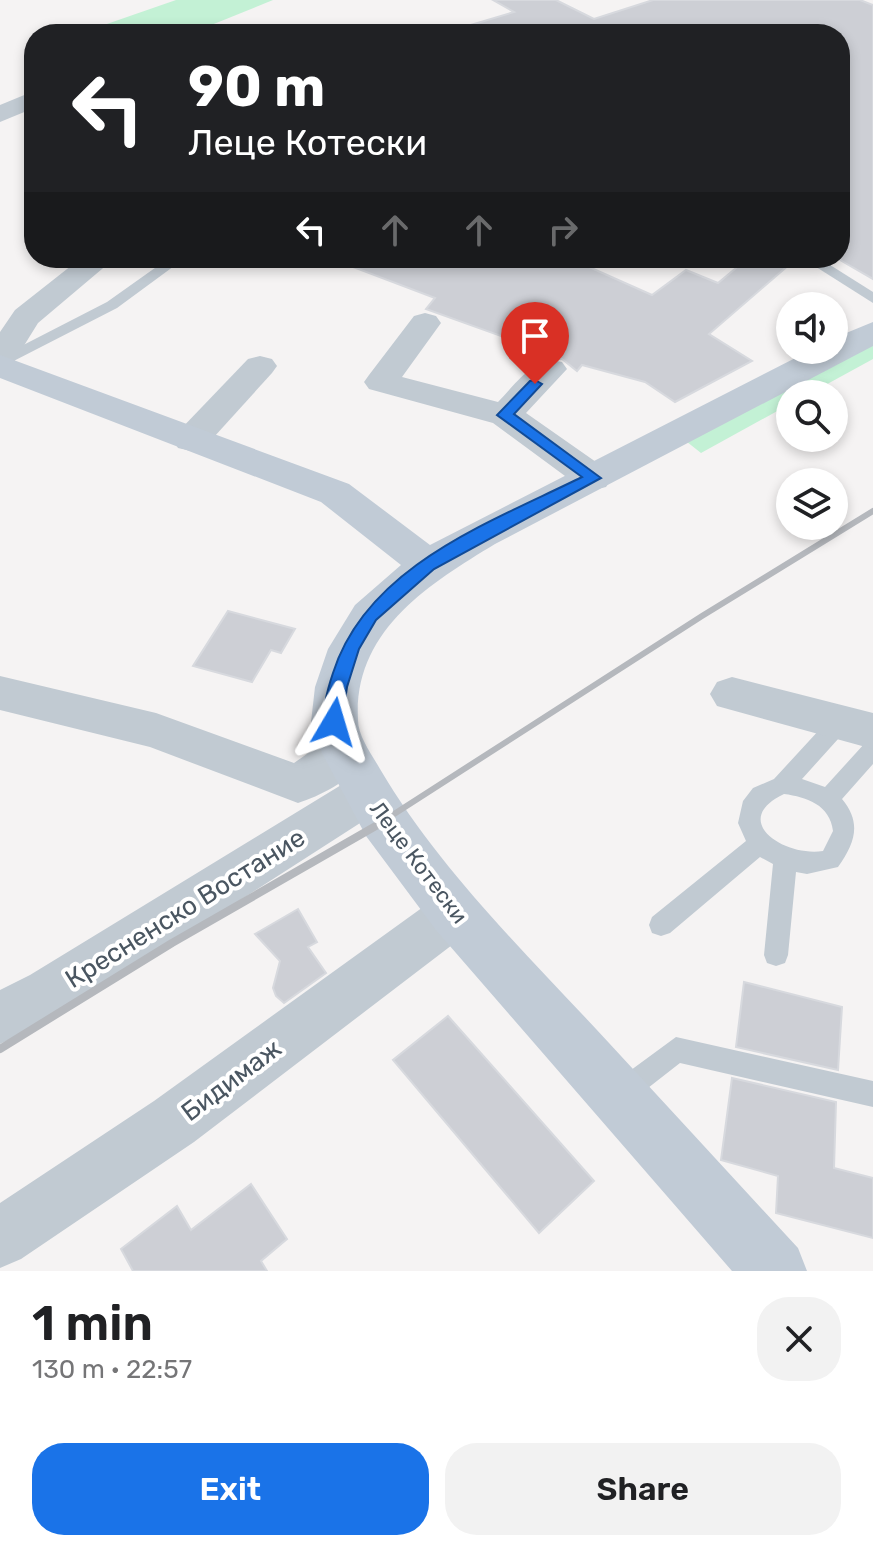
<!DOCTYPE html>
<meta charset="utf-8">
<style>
body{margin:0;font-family:Rubik,sans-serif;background:#f2f2f2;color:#202124;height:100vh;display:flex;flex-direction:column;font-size:30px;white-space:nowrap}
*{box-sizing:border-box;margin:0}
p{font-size:26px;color:#757577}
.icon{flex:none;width:44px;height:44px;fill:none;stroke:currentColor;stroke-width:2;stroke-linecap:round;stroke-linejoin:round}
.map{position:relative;height:1271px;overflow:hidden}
.details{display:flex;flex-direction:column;background:#fff;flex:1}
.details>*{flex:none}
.top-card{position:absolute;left:24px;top:24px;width:826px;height:244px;border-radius:32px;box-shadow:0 4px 12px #0003;background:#202124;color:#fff;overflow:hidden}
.controls{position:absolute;left:776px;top:292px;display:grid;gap:16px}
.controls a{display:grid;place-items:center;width:72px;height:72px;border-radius:50%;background:#fff;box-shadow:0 4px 12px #0003;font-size:40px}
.pin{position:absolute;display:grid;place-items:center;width:68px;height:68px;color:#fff;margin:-82px -34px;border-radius:50% 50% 50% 0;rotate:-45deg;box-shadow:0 0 8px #0007}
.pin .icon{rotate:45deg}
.me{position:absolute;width:88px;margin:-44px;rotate:7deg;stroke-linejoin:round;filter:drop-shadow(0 0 6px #0008)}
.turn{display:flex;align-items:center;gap:28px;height:168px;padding:0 32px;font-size:36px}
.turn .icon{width:104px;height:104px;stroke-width:2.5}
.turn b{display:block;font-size:56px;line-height:68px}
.lanes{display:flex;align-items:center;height:76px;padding:0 32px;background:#0003;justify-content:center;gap:40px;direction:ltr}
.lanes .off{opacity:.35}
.round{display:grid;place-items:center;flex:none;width:84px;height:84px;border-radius:32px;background:#f2f2f2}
.headline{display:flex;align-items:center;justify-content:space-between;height:136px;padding:0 32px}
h1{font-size:48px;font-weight:600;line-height:60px}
.button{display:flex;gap:16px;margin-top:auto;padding:16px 32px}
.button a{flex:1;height:92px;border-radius:32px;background:#1a73e8;color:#fff;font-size:32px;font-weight:600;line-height:92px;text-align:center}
.button a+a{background:#f2f2f2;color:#202124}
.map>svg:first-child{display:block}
</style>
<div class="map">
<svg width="873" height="1271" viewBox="0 0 873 1271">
<rect width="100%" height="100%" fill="#f5f3f3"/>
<g fill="#c3f1d5">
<polygon points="176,0 273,0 189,34 78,34"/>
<polygon points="873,332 873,359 809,394 790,394 790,404 701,453 677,434"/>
</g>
<g fill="#cdcfd5" stroke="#d7d9de" stroke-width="2">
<polygon points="493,0 556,0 594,19 653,0 860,0 873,5 873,279 840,260 840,34 465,34 464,27 514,12"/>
<polygon points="338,258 569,258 652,295 686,270 718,283 748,258 797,258 709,334 752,361 675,402 645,382 582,365 577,371 562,359 548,359 551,354 426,309 435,298 337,261"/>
<polygon points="228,611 295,629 281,653 271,650 252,682 193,666"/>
<polygon points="298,909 317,942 308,947 326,973 284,1003 276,996 273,988 280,961 255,934"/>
<polygon points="744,982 842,1007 838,1070 736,1047"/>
<polygon points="448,1016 594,1181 539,1233 393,1060"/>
<polygon points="732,1078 836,1102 834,1168 873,1178 873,1238 776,1213 778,1176 721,1160"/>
<polygon points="251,1184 287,1239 261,1261 267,1271 133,1271 121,1249 177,1206 191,1230"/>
</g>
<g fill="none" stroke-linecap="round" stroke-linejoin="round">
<g fill="#c1cad2" fill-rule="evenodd">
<polygon points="169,258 185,258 117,308 0,368 0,357 107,302"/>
<polygon points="802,258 819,258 873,292 873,303"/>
<path d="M 840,714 L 848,716 L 851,722 L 848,728 L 802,779 L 825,787 L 865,743 L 873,740 L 873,764 L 842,799 C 862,823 855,843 838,867 L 807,874 L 796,872 L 788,955 L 785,963 L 776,966 L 767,963 L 764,955 L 773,864 L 760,857 L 670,933 L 661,936 L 652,933 L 649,925 L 652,917 L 746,841 L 738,823 L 743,801 L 753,788 L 774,779 L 832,716 ZM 784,794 C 807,797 830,805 833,831 L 823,851 C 783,857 729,820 784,794 Z"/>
<polygon points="676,1037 873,1081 873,1107 680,1063 630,1102 621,1106 612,1102 608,1093 612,1084"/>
</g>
<g fill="#c1cad2" fill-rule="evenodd">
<polygon points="34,91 34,108 0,122 0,105"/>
<polygon points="81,258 115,258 38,323 12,365 0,368 0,332 15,310"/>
<path d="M 425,313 L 436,316 L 441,323 L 402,377 L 498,402 C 516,384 534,355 562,362 L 567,369 L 526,413 L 606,469 L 612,478 L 606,487 L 593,490 L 580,487 L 493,423 L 369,389 L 364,382 L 369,375 L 414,316 Z"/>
<polygon points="260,356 272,359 277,366 272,373 204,448 191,451 178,448 173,440 178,432 248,359"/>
<path d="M 0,676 L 156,713 L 294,763 C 316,748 335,731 362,740 L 369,753 C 357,777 323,795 298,803 L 150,747 L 0,710 Z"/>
<polygon points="732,677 873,713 873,749 717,706 710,694 717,682"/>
<polygon points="368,774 385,779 391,793 385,807 68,1011 0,1044 0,990 30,975 351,779"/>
<polygon points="455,890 473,897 480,913 473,929 194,1142 21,1259 0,1268 0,1203 154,1101 437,897"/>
</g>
<path fill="#c1cbd6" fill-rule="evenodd" d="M 873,322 L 873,346 L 495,544 C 429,584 353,631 358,720 C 358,736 372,755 380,769 C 440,871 529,956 609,1043 C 672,1111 735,1180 798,1248 L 807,1271 L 732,1271 L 436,930 L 366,836 L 322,753 L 311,722 L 315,687 L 328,649 L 355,605 L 401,565 L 321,502 L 0,378 L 0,355 L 349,484 L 430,545 L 811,350 L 834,350 L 834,338 Z"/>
<polyline stroke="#b5b8bd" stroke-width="6" points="377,825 702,616 873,511"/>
<polyline stroke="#b5b8bd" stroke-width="8" points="0,1049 172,943 381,823"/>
</g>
<path fill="#1a73e8" stroke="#114b97" stroke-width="2" d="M 535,380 L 542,384 L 514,414 L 601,478 L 434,569 L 376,620 L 359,649 L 347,687 L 341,727 L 328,727 C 320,713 328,688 333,673 C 367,566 489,523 582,477 L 497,415 L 530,381 Z"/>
<g text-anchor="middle" stroke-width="8" stroke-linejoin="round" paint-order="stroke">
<g font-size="22" fill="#4a5661" stroke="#fff">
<text transform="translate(419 862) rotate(53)" y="8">Леце Котески</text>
</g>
<g font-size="26" fill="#4a5661" stroke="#fff">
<text transform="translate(185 908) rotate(-32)" y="9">Кресненско Востание</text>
<text transform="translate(231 1080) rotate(-37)" y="9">Бидимаж</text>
</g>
</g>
</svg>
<div class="controls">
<a><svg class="icon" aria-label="sound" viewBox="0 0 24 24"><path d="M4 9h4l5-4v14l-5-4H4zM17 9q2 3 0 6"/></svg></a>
<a><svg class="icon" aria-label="search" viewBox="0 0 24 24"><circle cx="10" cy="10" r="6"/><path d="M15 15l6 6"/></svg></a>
<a><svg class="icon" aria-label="layers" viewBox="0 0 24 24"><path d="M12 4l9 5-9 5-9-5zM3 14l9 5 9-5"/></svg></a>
</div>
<div class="pin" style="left:535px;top:384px;background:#d93025"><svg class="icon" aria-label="arrive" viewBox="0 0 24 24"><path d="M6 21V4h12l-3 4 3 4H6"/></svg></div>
<svg class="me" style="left:334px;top:722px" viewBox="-20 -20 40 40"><path d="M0-17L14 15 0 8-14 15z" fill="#1a73e8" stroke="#fff" stroke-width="4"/></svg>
<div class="top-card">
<div class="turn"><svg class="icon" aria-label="left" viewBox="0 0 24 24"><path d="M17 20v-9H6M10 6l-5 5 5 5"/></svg><div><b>90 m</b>Леце Котески</div></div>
<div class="lanes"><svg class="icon" aria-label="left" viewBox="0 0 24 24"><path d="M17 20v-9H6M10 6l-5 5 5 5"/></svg><svg class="icon off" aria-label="ahead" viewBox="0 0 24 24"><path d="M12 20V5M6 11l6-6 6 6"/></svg><svg class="icon off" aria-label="ahead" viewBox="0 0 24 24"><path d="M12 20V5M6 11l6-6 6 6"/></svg><svg class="icon off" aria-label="right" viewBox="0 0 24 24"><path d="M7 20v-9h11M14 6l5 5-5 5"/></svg></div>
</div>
</div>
<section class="details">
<div class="headline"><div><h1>1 min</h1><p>130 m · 22:57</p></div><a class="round"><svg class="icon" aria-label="close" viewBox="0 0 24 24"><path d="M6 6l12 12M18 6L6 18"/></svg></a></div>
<div class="button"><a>Exit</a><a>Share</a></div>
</section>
